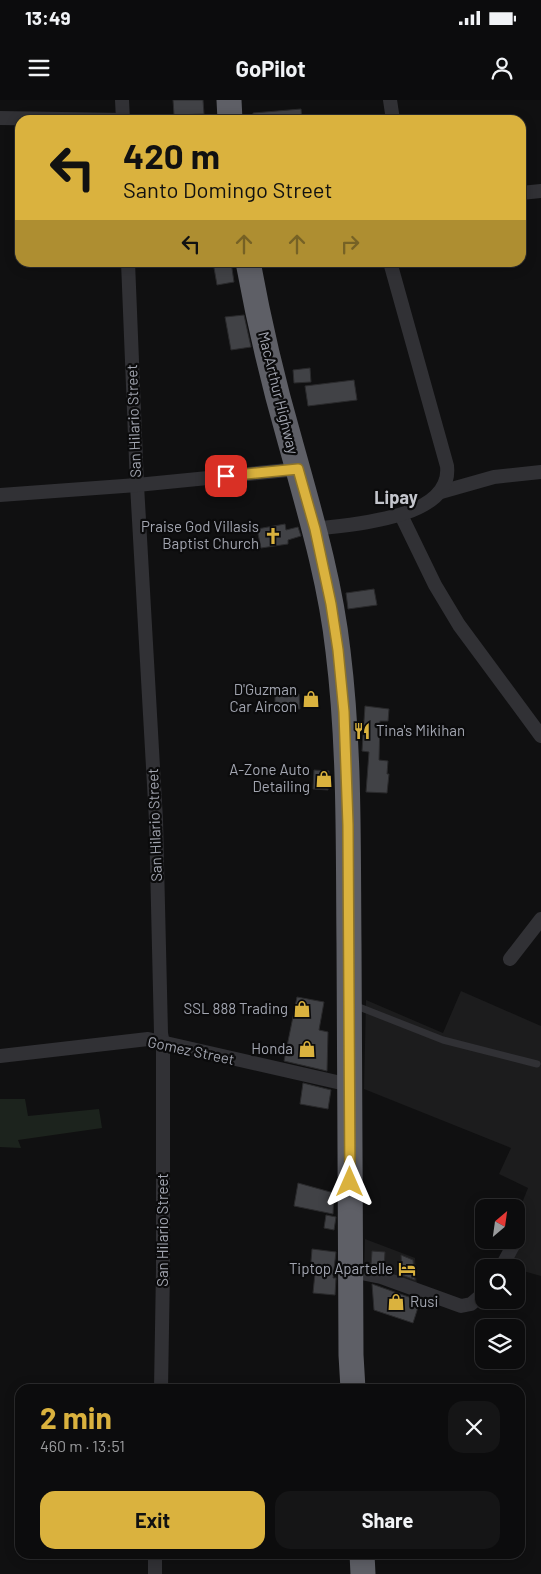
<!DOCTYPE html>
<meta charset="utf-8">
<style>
body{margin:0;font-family:Barlow,sans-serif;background:#151516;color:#f1f3f6;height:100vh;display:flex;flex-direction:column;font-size:19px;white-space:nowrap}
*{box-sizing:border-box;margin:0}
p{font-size:16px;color:#9a9b9d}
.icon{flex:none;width:28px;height:28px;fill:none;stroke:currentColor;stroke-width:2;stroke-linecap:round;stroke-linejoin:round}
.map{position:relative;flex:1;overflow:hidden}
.sheet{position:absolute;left:15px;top:1284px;width:510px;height:175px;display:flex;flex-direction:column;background:#0c0c0d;border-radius:15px;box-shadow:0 2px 12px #0003,0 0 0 1px #2c2c2e}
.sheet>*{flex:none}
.top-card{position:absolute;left:15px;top:15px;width:511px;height:152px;border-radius:15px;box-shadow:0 2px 12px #0003,0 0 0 1px #2c2c2e;background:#dab23e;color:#111;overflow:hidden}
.needle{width:32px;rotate:29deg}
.fabs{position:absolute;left:475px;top:1099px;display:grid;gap:10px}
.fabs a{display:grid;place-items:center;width:50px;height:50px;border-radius:10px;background:#0c0c0d;box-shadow:0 2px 12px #0003,0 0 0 1px #2c2c2e;font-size:25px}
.pin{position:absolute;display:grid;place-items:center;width:42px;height:42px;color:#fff;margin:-21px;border-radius:10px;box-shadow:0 2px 8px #0006}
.me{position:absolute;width:55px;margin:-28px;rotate:0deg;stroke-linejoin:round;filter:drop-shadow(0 0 4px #0008)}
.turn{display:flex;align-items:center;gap:18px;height:105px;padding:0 25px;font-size:22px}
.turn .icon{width:65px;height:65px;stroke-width:2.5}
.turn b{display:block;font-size:35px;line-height:42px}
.lanes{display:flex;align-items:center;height:48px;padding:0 25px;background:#0003;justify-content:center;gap:25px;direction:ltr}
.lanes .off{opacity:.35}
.round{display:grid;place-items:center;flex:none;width:52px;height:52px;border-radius:15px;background:#151516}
.summary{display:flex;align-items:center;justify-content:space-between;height:85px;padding:0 25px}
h1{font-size:30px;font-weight:700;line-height:38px;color:#dab23e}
.button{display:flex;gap:10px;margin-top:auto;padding:10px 25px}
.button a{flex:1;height:58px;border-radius:15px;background:#dab23e;color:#111;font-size:20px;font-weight:700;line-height:58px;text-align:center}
.button a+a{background:#151516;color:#f1f3f6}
.status{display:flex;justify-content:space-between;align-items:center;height:35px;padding:0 25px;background:#0c0c0d;direction:ltr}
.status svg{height:14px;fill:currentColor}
header{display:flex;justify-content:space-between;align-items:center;height:65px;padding:0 25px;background:#0c0c0d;font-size:22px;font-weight:700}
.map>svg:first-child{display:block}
</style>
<div class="status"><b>13:49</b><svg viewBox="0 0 49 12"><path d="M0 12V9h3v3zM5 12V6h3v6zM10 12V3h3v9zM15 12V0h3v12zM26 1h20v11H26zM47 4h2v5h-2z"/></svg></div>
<header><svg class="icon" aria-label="menu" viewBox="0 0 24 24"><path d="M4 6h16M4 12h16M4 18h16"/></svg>GoPilot<svg class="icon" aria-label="person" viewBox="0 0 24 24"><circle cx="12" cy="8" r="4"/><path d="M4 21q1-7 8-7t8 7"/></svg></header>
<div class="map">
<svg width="541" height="1474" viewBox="0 0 541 1474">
<rect width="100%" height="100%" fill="#101011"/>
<g fill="#1c1c1d">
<polygon points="461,891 541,926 541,1176 516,1169 516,1168 499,1164 508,1140 516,1140 516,1118 528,1088 499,1074 511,1048 364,989 366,900 443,933"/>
<polygon points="365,1139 415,1158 417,1187 364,1171"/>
</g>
<polygon fill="#1c231d" points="0,999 25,999 28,1016 99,1009 102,1028 18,1040 21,1048 0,1047"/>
<g fill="#414246" stroke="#2a2a2c">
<polygon points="173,0 203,0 204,14 174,15"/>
<polygon points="301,9 302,20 253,20 253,13"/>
<polygon points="213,162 231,162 234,182 217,185"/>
<polygon points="244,215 251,247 231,250 225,217"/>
<polygon points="310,268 311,282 294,283 293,270"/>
<polygon points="354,280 357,300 308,306 305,286"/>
<polygon points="285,424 286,430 298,427 301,436 288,440 288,444 261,448 257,429"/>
<polygon points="374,489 377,505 348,509 346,493"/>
<polygon points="299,594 300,609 275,610 275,595"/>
<polygon points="365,606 389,609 388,621 380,621 379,660 388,661 387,674 389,674 387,693 366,692 369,652 362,651"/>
<polygon points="314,670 329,671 328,690 313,689"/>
<polygon points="297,897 324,902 319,930 328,932 327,971 284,961"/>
<polygon points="303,983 331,990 328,1009 300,1004"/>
<polygon points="298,1083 334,1093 333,1114 294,1106"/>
<polygon points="326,1115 336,1117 334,1130 324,1128"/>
<polygon points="312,1149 336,1152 333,1178 336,1178 335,1195 313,1193 315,1173 310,1173"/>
<polygon points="372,1151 385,1152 384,1169 371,1166"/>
<polygon points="401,1155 413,1160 415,1180 402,1175"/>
<polygon points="372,1184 420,1201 413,1223 374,1210"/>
</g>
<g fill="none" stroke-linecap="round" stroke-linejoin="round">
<polyline stroke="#313135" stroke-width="7" points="354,905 443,940 537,964"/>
<g stroke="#313135" stroke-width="14">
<polyline points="122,0 123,20"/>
<polyline points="390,0 393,20"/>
<polyline points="0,18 125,20"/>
<polyline points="521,93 541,91"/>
<polyline points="128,162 137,385 156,720 161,933 163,944 163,1169 161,1289"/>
<polyline points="441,392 494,377 541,372"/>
<polyline points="0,395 137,385 298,369"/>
<polyline points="401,415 435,485 459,525 541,636"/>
<path d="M 315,429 C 352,424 453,419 447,366 L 390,162"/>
<polyline points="510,859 541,819"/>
<polyline points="0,956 148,939 350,985"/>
<polyline points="501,1168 516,1140"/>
<polyline points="351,1171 381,1177 461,1206 471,1204 484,1193"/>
<polyline points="155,1474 155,1454"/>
</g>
<g stroke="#5e5f66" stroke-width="25">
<polyline points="229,0 230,20"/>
<path d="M 248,162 C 259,222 273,282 290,341 C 309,410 330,479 338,551 C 350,648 348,747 349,844 C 350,981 350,1118 351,1255 L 353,1289"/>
<polyline points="362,1454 363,1474"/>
</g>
</g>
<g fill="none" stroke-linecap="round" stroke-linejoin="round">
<g stroke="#8e7428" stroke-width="12">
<polyline id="route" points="226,376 298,369 315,429 331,504 338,550 344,612 348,725 350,1082"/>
</g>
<use href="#route" stroke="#dab23e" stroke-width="9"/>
</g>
<defs>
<g id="church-bare" transform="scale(1.35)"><path d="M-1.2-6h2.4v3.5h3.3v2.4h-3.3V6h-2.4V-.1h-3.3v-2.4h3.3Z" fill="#dab23e" stroke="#0b0b0c" stroke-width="2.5" paint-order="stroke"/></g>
<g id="shop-bare" transform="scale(1.35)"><path d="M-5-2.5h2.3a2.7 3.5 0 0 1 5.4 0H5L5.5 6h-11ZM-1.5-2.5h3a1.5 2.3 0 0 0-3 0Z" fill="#dab23e" stroke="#0b0b0c" stroke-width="2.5" paint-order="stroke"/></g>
<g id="restaurant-bare" transform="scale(1.35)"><path d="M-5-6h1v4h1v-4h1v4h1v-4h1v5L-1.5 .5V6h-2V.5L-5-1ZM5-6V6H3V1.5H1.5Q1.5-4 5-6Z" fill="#dab23e" stroke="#0b0b0c" stroke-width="2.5" paint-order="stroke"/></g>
<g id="hotel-bare" transform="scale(1.35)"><path d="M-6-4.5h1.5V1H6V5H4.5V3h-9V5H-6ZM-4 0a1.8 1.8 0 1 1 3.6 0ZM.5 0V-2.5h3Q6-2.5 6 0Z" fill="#dab23e" stroke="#0b0b0c" stroke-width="2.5" paint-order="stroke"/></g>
</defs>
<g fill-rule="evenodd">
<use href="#church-bare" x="273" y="436"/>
<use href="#shop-bare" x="311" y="599"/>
<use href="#restaurant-bare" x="362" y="631"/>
<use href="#shop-bare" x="324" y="679"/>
<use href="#shop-bare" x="302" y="909"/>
<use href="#shop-bare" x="307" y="949"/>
<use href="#hotel-bare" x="407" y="1169"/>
<use href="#shop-bare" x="396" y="1202"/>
</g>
<g text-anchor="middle" stroke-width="4.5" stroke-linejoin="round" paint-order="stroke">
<g font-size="15" fill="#a2a5b0" stroke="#0b0b0c">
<text transform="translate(278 293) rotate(76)" y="5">MacArthur Highway</text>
<text transform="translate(134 321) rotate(-92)" y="5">San Hilario Street</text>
<text transform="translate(155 725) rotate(-92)" y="5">San Hilario Street</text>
<text transform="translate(191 951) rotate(12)" y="5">Gomez Street</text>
<text transform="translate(163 1130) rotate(-90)" y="5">San Hilario Street</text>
</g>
<g font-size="15" fill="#a2a5b0" stroke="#0b0b0c" text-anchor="end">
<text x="259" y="432">Praise God Villasis<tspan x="259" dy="17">Baptist Church</tspan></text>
<text x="297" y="595">D'Guzman<tspan x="297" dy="17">Car Aircon</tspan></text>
<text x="376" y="636" text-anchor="start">Tina's Mikihan</text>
<text x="310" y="675">A-Zone Auto<tspan x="310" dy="17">Detailing</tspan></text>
<text x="288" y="914">SSL 888 Trading</text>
<text x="293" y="954">Honda</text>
<text x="393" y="1174">Tiptop Apartelle</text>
<text x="410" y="1207" text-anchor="start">Rusi</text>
</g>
<g font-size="18" font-weight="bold" fill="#c3c5cc" stroke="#0b0b0c">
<text x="396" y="404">Lipay</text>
</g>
</g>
</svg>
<div class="fabs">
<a><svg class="needle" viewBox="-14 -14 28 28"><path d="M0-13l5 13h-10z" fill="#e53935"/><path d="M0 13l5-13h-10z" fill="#9a9b9d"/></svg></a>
<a><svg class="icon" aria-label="search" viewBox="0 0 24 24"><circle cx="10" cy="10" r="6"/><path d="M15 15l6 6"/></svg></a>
<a><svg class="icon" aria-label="layers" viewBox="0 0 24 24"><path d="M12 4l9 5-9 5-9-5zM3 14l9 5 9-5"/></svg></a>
</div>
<div class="pin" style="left:226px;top:376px;background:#d93025"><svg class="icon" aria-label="arrive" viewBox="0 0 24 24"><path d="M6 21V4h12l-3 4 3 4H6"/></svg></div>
<svg class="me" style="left:350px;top:1082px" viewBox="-20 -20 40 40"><path d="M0-17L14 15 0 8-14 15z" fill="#dab23e" stroke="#fff" stroke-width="4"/></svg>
<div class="top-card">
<div class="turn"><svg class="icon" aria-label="left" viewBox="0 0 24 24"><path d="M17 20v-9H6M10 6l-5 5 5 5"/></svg><div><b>420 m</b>Santo Domingo Street</div></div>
<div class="lanes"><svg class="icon" aria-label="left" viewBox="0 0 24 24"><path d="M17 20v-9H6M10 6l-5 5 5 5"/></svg><svg class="icon off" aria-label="ahead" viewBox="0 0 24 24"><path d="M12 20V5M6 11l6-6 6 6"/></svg><svg class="icon off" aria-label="ahead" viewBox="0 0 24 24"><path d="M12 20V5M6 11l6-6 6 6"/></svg><svg class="icon off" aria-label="right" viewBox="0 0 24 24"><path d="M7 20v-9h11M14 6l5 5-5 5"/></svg></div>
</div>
<section class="sheet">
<div class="summary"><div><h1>2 min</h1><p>460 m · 13:51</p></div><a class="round"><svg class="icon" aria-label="close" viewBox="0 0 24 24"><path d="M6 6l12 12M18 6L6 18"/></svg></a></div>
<div class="button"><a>Exit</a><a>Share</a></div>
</section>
</div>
